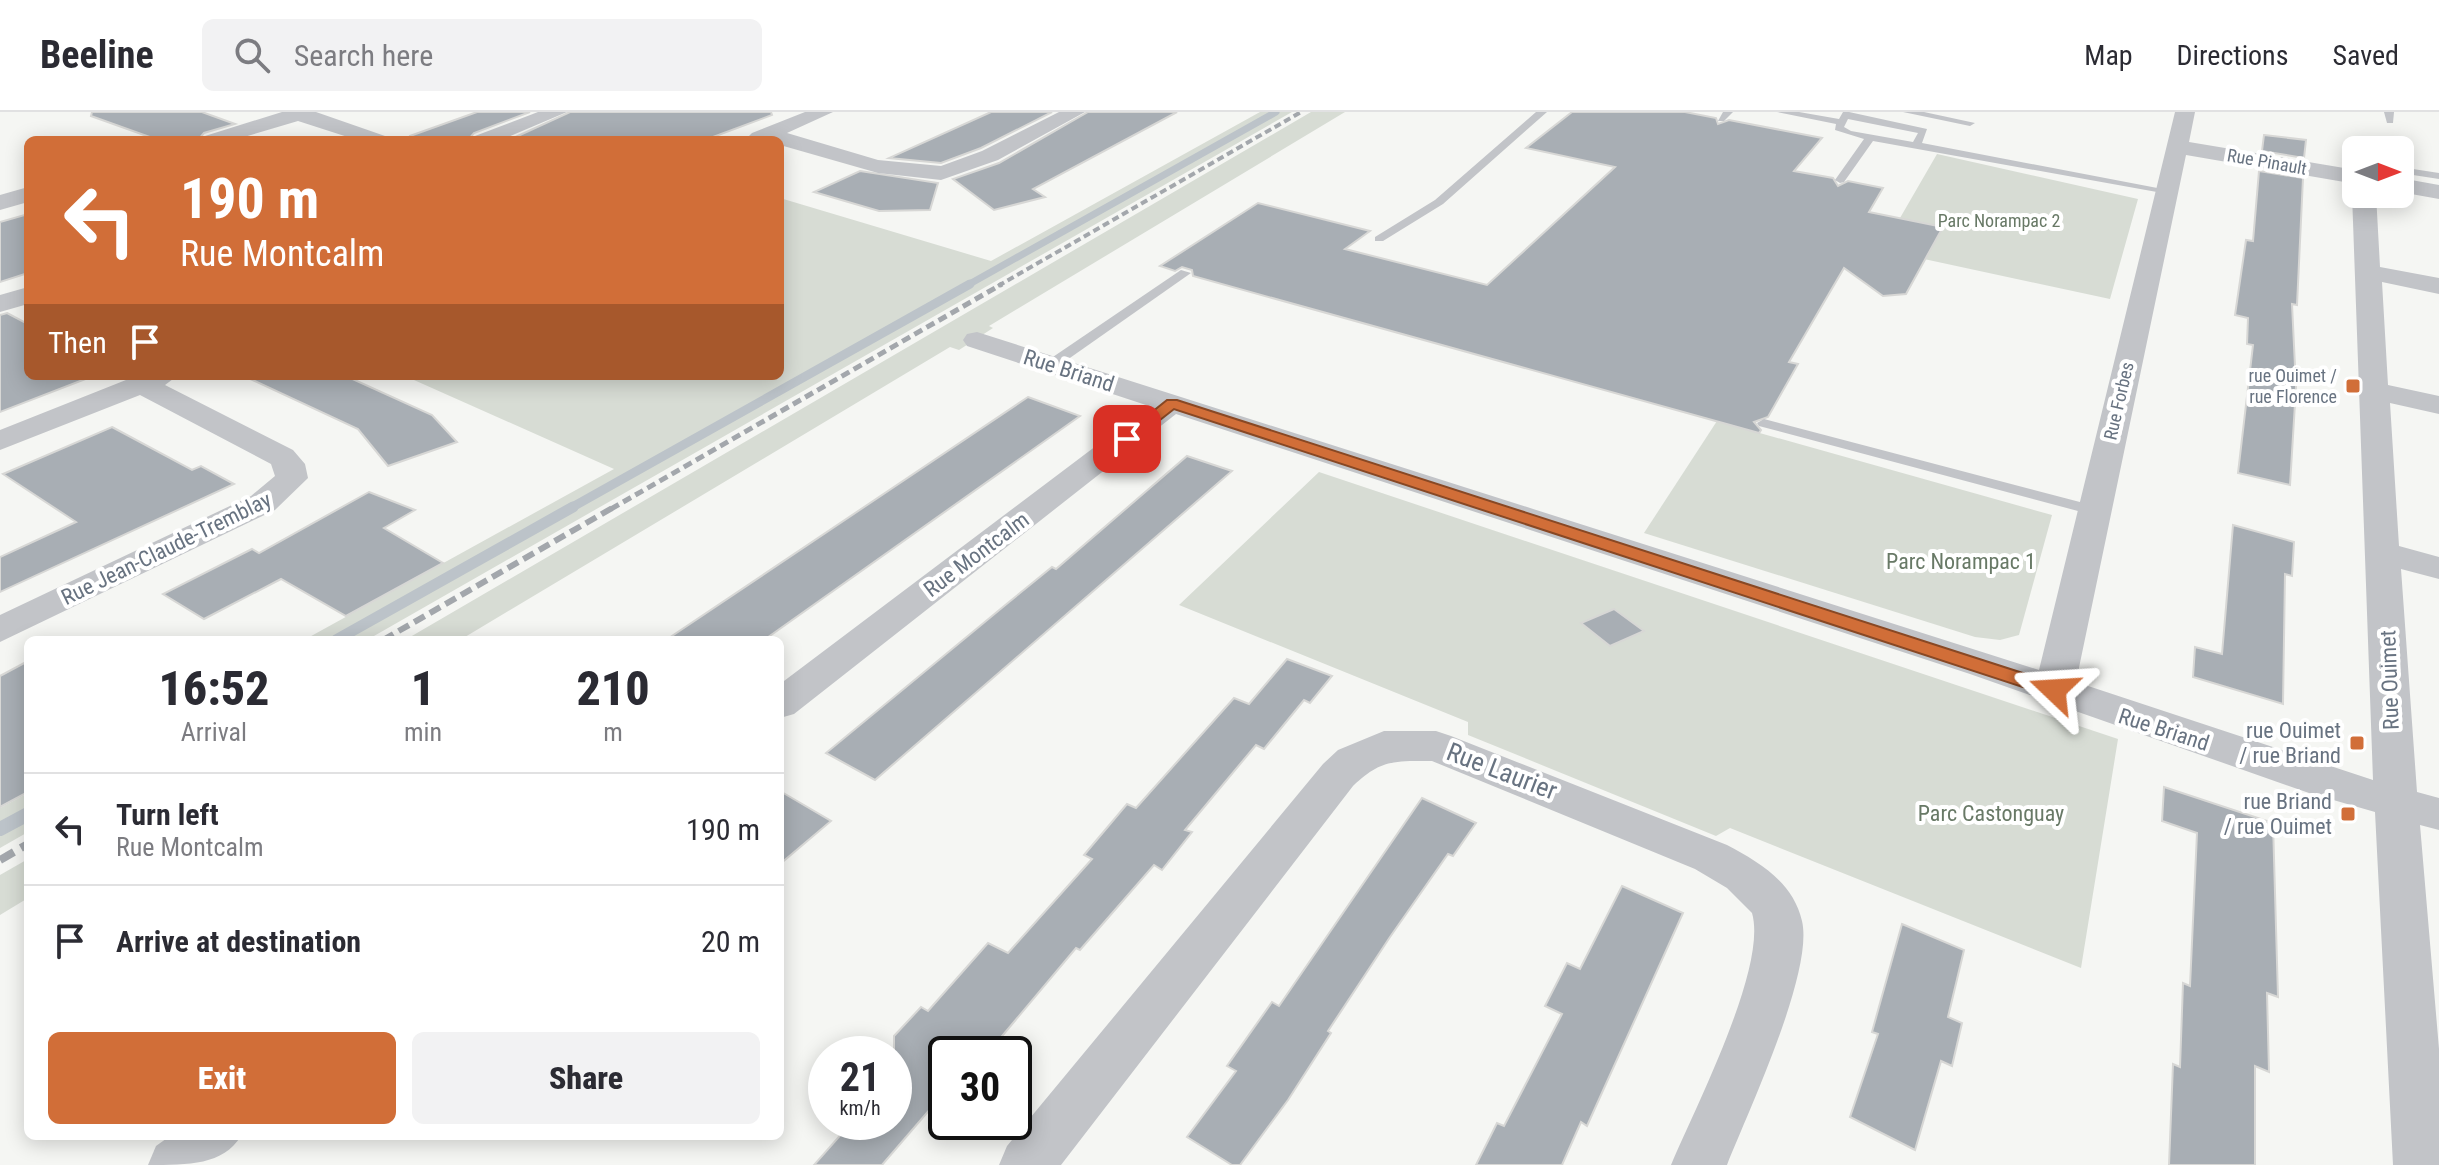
<!DOCTYPE html>
<style>
body{margin:0;font-family:"Roboto Condensed",sans-serif;background:#f2f2f3;color:#2b2b33;height:100vh;display:flex;flex-direction:column;font-size:30px;white-space:nowrap}
*{box-sizing:border-box;margin:0}
p{font-size:26px;color:#7c7c81}
.icon{flex:none;width:44px;height:44px;fill:none;stroke:currentColor;stroke-width:2;stroke-linecap:round;stroke-linejoin:round}
.map{position:relative;flex:1;overflow:hidden}
.sheet{position:absolute;left:24px;top:524px;width:760px;height:504px;display:flex;flex-direction:column;background:#fff;border-radius:12px;box-shadow:0 4px 20px #0003}
.sheet>*{flex:none}
.hud{position:absolute;left:24px;top:24px;width:760px;height:244px;border-radius:12px;box-shadow:0 4px 20px #0003;background:#d16e38;color:#fff;overflow:hidden}
.needle{width:52px;rotate:90deg}
.controls{position:absolute;left:2342px;top:24px;display:grid;gap:16px}
.controls a{display:grid;place-items:center;width:72px;height:72px;border-radius:12px;background:#fff;box-shadow:0 4px 20px #0003;font-size:40px}
.speed{position:absolute;left:808px;top:924px;display:flex;gap:16px;font-size:40px;font-weight:700;text-align:center}
.speed>*{display:grid;place-content:center;width:104px;height:104px;border-radius:50%;background:#fff;box-shadow:0 4px 20px #0003;line-height:1}
.speed small{font-size:20px;font-weight:400}
.speed .limit{border:4px solid #111;border-radius:12px;background:#fff;color:#111}
.pin{position:absolute;display:grid;place-items:center;width:68px;height:68px;color:#fff;margin:-34px;border-radius:16px;box-shadow:0 4px 12px #0006}
.me{position:absolute;width:88px;margin:-44px;rotate:290deg;stroke-linejoin:round;filter:drop-shadow(0 0 6px #0008)}
.turn{display:flex;align-items:center;gap:28px;height:168px;padding:0 24px;font-size:36px}
.turn .icon{width:104px;height:104px;stroke-width:2.5}
.turn b{display:block;font-size:56px;line-height:68px}
.then{display:flex;align-items:center;height:76px;padding:0 24px;background:#0003;gap:16px;font-size:30px}
.eta{display:flex;justify-content:space-evenly;align-items:center;height:136px;text-align:center}
.eta b{font-size:48px;font-weight:800;line-height:56px}
.cta{display:flex;gap:16px;margin-top:auto;padding:16px 24px}
.cta a{flex:1;height:92px;border-radius:12px;background:#d16e38;color:#fff;font-size:32px;font-weight:800;line-height:92px;text-align:center}
.cta a+a{background:#f2f2f3;color:#2b2b33}
ul{padding:0;list-style:none}
li{display:flex;align-items:center;gap:24px;height:112px;padding:0 24px;border-top:2px solid #e1e1e2}
li div{flex:1}
li b{display:block;font-size:30px}
li em{font-style:normal}
header{display:flex;align-items:center;gap:48px;box-sizing:border-box;height:112px;padding:0 40px;background:#fff;border-bottom:2px solid #e1e1e2}
header strong{font-size:38px}
nav{display:flex;gap:44px;margin-inline-start:auto;font-size:28px}
.search{width:560px;height:72px;background:#f2f2f3;display:flex;align-items:center;gap:20px;box-sizing:border-box;padding:0 28px;border-radius:12px;color:#7c7c81;font-size:30px}
.map>svg:first-child{display:block}
</style>
<header>
<strong>Beeline</strong>
<div class="search"><svg class="icon" aria-label="search" viewBox="0 0 24 24"><circle cx="10" cy="10" r="6"/><path d="M15 15l6 6"/></svg>Search here</div>
<nav><a>Map</a><a>Directions</a><a>Saved</a></nav>
</header>
<div class="map">
<svg width="2439" height="1053" viewBox="0 0 2439 1053">
<rect width="100%" height="100%" fill="#f5f6f3"/>
<g fill="#d7dcd4">
<polygon points="1260,0 1292,0 367,528 304,528 614,357 405,264 780,264 780,86 991,149"/>
<polygon points="1311,0 1345,0 989,214 993,216 959,238 950,235 460,528 405,528"/>
<polygon points="1937,42 2138,87 2110,187 1924,147 1942,115 1900,106"/>
<polygon points="1717,309 2052,403 2019,523 2000,528 1975,525 1644,421"/>
<polygon points="1319,360 2118,627 2081,856 1730,716 1716,724 1468,623 1468,610 1179,493"/>
<polygon points="28,681 28,720 0,736 0,696"/>
<polygon points="28,747 28,786 0,803 0,763"/>
</g>
<g fill="none" stroke-linecap="round" stroke-linejoin="round">
<polyline stroke="#bcc3c9" stroke-width="7" points="966,174 1276,0"/>
<polyline stroke="#bcc3c9" stroke-width="9" points="569,397 970,172"/>
<polyline stroke="#bcc3c9" stroke-width="11" points="336,528 573,395"/>
<polyline stroke="#bcc3c9" stroke-width="14" points="0,717 28,702"/>
</g>
<g fill="#a8aeb4" stroke="#d7d7d5" stroke-width="2">
<polygon points="92,0 202,0 235,12 204,21 198,28 158,28 91,4"/>
<polygon points="477,0 530,0 474,21 468,28 411,28 410,24"/>
<polygon points="570,0 771,0 772,3 705,28 509,28"/>
<polygon points="991,0 1052,0 981,36 941,51 889,46"/>
<polygon points="1088,0 1177,0 1033,77 1045,85 994,98 953,67 999,51"/>
<polygon points="1572,0 1685,0 1716,6 1718,12 1729,8 1822,26 1794,59 1833,66 1838,74 1848,69 1883,76 1869,100 1943,115 1906,182 1883,184 1844,156 1789,250 1798,252 1768,305 1754,310 1761,318 1759,321 1193,164 1192,158 1182,155 1175,159 1160,154 1258,91 1370,119 1345,137 1487,173 1615,55 1526,36"/>
<polygon points="2264,23 2306,28 2304,46 2262,39"/>
<polygon points="860,59 938,71 930,98 879,99 814,80"/>
<polygon points="2259,59 2303,66 2297,193 2292,192 2296,275 2290,373 2238,361 2253,233 2247,232 2248,206 2235,203 2246,128 2253,129"/>
<polygon points="28,102 28,161 0,170 0,110"/>
<polygon points="7,201 28,212 28,264 88,266 0,300 0,203"/>
<polygon points="244,264 346,264 432,303 457,330 388,354 358,317"/>
<polygon points="1028,285 1080,304 764,528 666,528"/>
<polygon points="112,315 192,358 201,354 234,372 0,480 0,445 76,410 3,362"/>
<polygon points="1187,344 1232,359 875,668 826,641 1009,490 1052,455 1056,457"/>
<polygon points="369,380 415,398 384,416 443,451 346,504 281,467 204,507 163,482 252,437 259,441"/>
<polygon points="2233,413 2294,430 2292,464 2285,462 2283,592 2193,565 2195,535 2222,542"/>
<polygon points="1614,497 1644,519 1610,534 1581,511"/>
<polygon points="1287,547 1332,564 1310,591 1304,588 1264,637 1256,633 1185,718 1192,720 1162,758 1154,753 1080,838 1076,836 987,942 946,942 946,1005 931,996 882,1053 814,1053 852,1010 894,1010 894,924 921,895 928,899 988,831 1008,841 1092,747 1084,743 1127,692 1136,696 1234,586 1249,592"/>
<polygon points="28,549 28,680 0,695 0,564"/>
<polygon points="2164,675 2273,711 2278,885 2267,881 2269,960 2255,954 2255,1053 2169,1053 2173,952 2180,955 2183,871 2190,874 2197,721 2162,709"/>
<polygon points="780,679 831,709 780,752"/>
<polygon points="1422,686 1476,711 1453,744 1448,742 1390,825 1328,919 1331,921 1288,988 1240,1053 1232,1053 1187,1025 1236,959 1227,954 1272,890 1279,894"/>
<polygon points="1622,774 1683,801 1587,1014 1581,1010 1562,1053 1476,1053 1497,1011 1504,1014 1562,902 1545,894 1567,851 1580,857"/>
<polygon points="1902,812 1964,838 1948,905 1962,911 1952,954 1941,949 1915,1038 1850,1005 1878,922 1872,920"/>
</g>
<g fill="none" stroke-linecap="round" stroke-linejoin="round">
<g fill="#c2c4c8" fill-rule="evenodd">
<polygon points="1536,0 1547,0 1443,92 1383,129 1375,129 1375,125 1435,88"/>
<polygon points="1723,0 1733,0 1724,9 1718,9"/>
<path d="M 1777,0 L 1799,0 L 1839,7 L 1843,0 L 1849,0 L 1927,17 L 1922,31 L 2173,79 L 2168,82 L 1873,29 L 1844,70 L 1840,71 L 1835,68 L 1864,27 L 1835,18 L 1836,12 ZM 1848,7 L 1918,21 L 1913,30 L 1851,19 L 1844,15 Z"/>
<polygon points="1903,0 1924,0 1975,11 1970,14"/>
<polygon points="2384,0 2394,0 2393,11 2387,11"/>
<polygon points="2400,55 2439,61 2439,67 2400,61"/>
<polygon points="1181,158 1191,161 1057,255 1047,255 1047,249"/>
<polygon points="1764,307 2099,395 2101,398 2093,403 1759,314 1757,311"/>
</g>
<g fill="#c2c4c8" fill-rule="evenodd">
<polygon points="282,0 316,0 385,24 389,28 357,28 298,9 234,28 201,28 205,24"/>
<polygon points="538,0 567,0 501,28 471,28 475,24"/>
<polygon points="805,0 833,0 787,21 878,48 941,54 982,39 1059,0 1085,0 998,48 941,68 878,61 780,33 780,28 748,25 752,21"/>
<polygon points="2175,0 2195,0 2189,30 2356,58 2356,72 2186,43 2076,570 2373,668 2352,82 2356,77 2356,82 2376,82 2380,155 2439,166 2439,182 2382,170 2388,273 2439,284 2439,302 2390,291 2399,434 2439,445 2439,467 2401,457 2417,680 2439,686 2439,718 2420,713 2439,937 2439,1053 2393,1053 2375,700 2309,681 1970,562 1176,302 794,602 780,606 780,572 1149,294 967,234 963,228 967,222 977,220 2039,558"/>
<polygon points="2400,66 2439,73 2439,87 2400,80"/>
<polygon points="28,75 28,90 0,98 0,83"/>
<polygon points="28,175 28,192 0,200 0,183"/>
<polygon points="136,264 177,264 165,273 293,338 305,352 308,366 275,398 0,530 0,503 251,384 275,364 271,352 140,283 0,338 0,318"/>
<path d="M 1384,619 L 1436,619 L 1451,624 L 1727,733 C 1759,750 1793,770 1802,809 C 1814,860 1748,1000 1727,1053 L 1671,1053 C 1694,998 1768,855 1752,801 L 1727,776 L 1695,757 L 1432,649 C 1395,649 1381,647 1353,674 L 1061,1053 L 999,1053 L 1007,1034 L 1323,652 L 1338,638 Z"/>
<path d="M 170,1024 L 241,1024 C 223,1053 189,1053 148,1053 L 156,1034 Z"/>
</g>
<polyline stroke="#a3a7ac" stroke-width="4" stroke-dasharray="7 4" stroke-linecap="butt" points="998,174 1301,0"/>
<polyline stroke="#a3a7ac" stroke-width="5" stroke-dasharray="9 5" stroke-linecap="butt" points="611,397 1002,172"/>
<polyline stroke="#a3a7ac" stroke-width="6" stroke-dasharray="12 6" stroke-linecap="butt" points="383,528 614,395"/>
<polyline stroke="#a3a7ac" stroke-width="8" stroke-dasharray="16 8" stroke-linecap="butt" points="0,748 28,732"/>
</g>
<polygon fill="#d16e38" stroke="#884824" stroke-width="2" points="1167,288 1177,288 2060,573 2063,578 2054,584 2047,583 1174,297 1132,330 1122,330 1122,324"/>
<g fill="#d16e38" stroke="#fff" stroke-width="3">
<rect x="2345" y="266" width="16" height="16" rx="4"/>
<rect x="2349" y="623" width="16" height="16" rx="4"/>
<rect x="2340" y="694" width="16" height="16" rx="4"/>
</g>
<g text-anchor="middle" stroke-width="8" stroke-linejoin="round" paint-order="stroke">
<g font-size="18" fill="#687381" stroke="#fff">
<text transform="translate(2267 50) rotate(10)" y="6">Rue Pinault</text>
<text transform="translate(2119 289) rotate(-77)" y="6">Rue Forbes</text>
</g>
<g font-size="18" fill="#687966" stroke="#fff">
<text x="1999" y="115">Parc Norampac 2</text>
</g>
<g font-size="18" fill="#687381" stroke="#fff" text-anchor="end">
<text x="2337" y="270">rue Ouimet /<tspan x="2337" dy="21">rue Florence</tspan></text>
</g>
<g font-size="22" fill="#687381" stroke="#fff">
<text transform="translate(1069 258) rotate(18)" y="8">Rue Briand</text>
<text transform="translate(166 436) rotate(-26)" y="8">Rue Jean-Claude-Tremblay</text>
<text transform="translate(976 442) rotate(-37)" y="8">Rue Montcalm</text>
<text transform="translate(2389 568) rotate(-92)" y="8">Rue Ouimet</text>
<text transform="translate(2164 617) rotate(18)" y="8">Rue Briand</text>
</g>
<g font-size="22" fill="#687966" stroke="#fff">
<text x="1961" y="457">Parc Norampac 1</text>
<text x="1991" y="709">Parc Castonguay</text>
</g>
<g font-size="22" fill="#687381" stroke="#fff" text-anchor="end">
<text x="2341" y="626">rue Ouimet<tspan x="2341" dy="25">/ rue Briand</tspan></text>
<text x="2332" y="697">rue Briand<tspan x="2332" dy="25">/ rue Ouimet</tspan></text>
</g>
<g font-size="26" fill="#687381" stroke="#fff">
<text transform="translate(1502 659) rotate(21)" y="9">Rue Laurier</text>
</g>
</g>
</svg>
<div class="controls">
<a><svg class="needle" viewBox="-14 -14 28 28"><path d="M0-13l5 13h-10z" fill="#e53935"/><path d="M0 13l5-13h-10z" fill="#7c7c81"/></svg></a>
</div>
<div class="speed"><div>21<small>km/h</small></div><div class="limit">30</div></div>
<div class="pin" style="left:1127px;top:327px;background:#d93025"><svg class="icon" aria-label="arrive" viewBox="0 0 24 24"><path d="M6 21V4h12l-3 4 3 4H6"/></svg></div>
<svg class="me" style="left:2054px;top:578px" viewBox="-20 -20 40 40"><path d="M0-17L14 15 0 8-14 15z" fill="#d16e38" stroke="#fff" stroke-width="4"/></svg>
<div class="hud">
<div class="turn"><svg class="icon" aria-label="left" viewBox="0 0 24 24"><path d="M17 20v-9H6M10 6l-5 5 5 5"/></svg><div><b>190 m</b>Rue Montcalm</div></div>
<div class="then">Then<svg class="icon" aria-label="arrive" viewBox="0 0 24 24"><path d="M6 21V4h12l-3 4 3 4H6"/></svg></div>
</div>
<section class="sheet">
<div class="eta">
<div><b>16:52</b><p>Arrival</p></div>
<div><b>1</b><p>min</p></div>
<div><b>210</b><p>m</p></div>
</div>
<ul>
<li><svg class="icon" aria-label="left" viewBox="0 0 24 24"><path d="M17 20v-9H6M10 6l-5 5 5 5"/></svg><div><b>Turn left</b><p>Rue Montcalm</p></div><em>190 m</em></li>
<li><svg class="icon" aria-label="arrive" viewBox="0 0 24 24"><path d="M6 21V4h12l-3 4 3 4H6"/></svg><div><b>Arrive at destination</b></div><em>20 m</em></li>
</ul>
<div class="cta"><a>Exit</a><a>Share</a></div>
</section>
</div>
